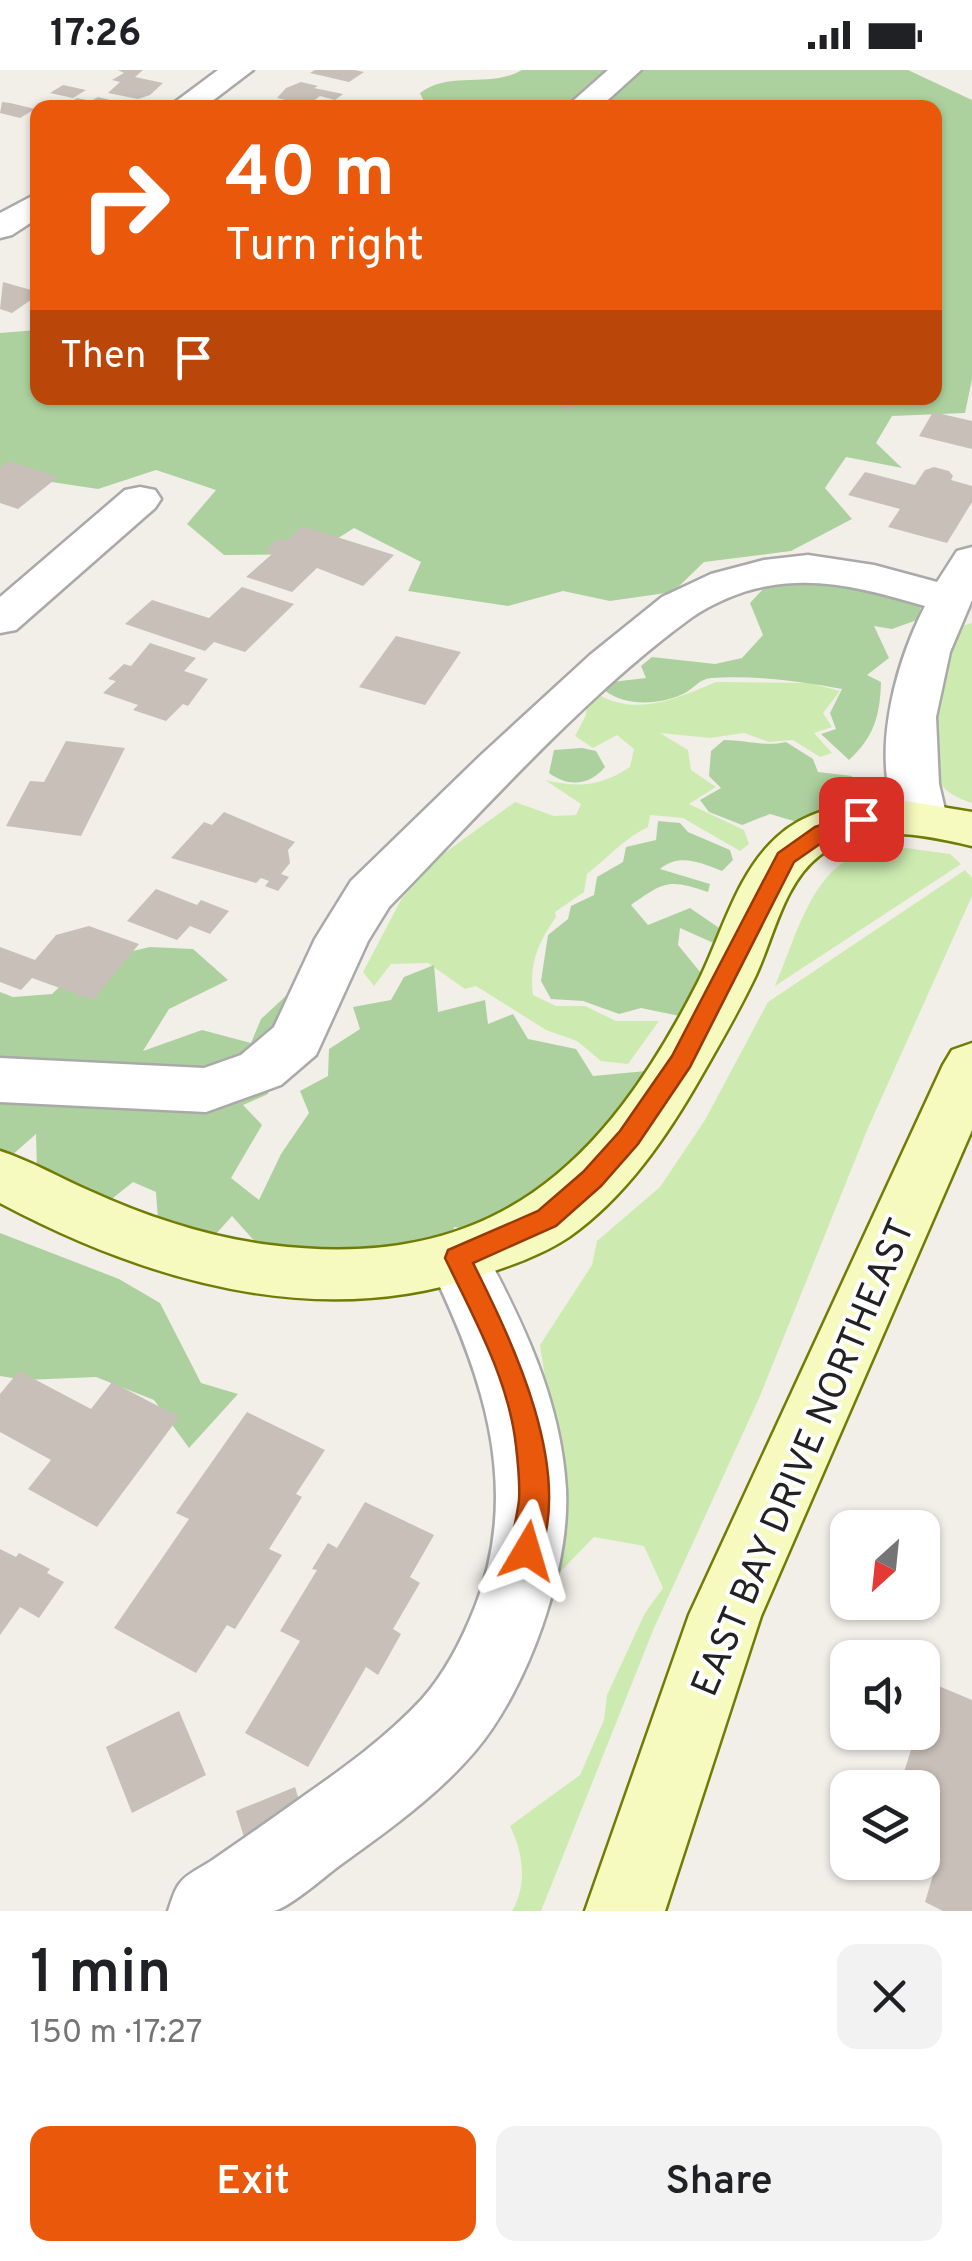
<!DOCTYPE html>
<meta charset="utf-8">
<style>
body{margin:0;font-family:Overpass,sans-serif;background:#f2f2f2;color:#202124;height:100vh;display:flex;flex-direction:column;font-size:38px;white-space:nowrap}
*{box-sizing:border-box;margin:0}
p{font-size:32px;color:#757577}
.icon{flex:none;width:55px;height:55px;fill:none;stroke:currentColor;stroke-width:2;stroke-linecap:round;stroke-linejoin:round}
.map{position:relative;height:1841px;overflow:hidden}
.side{display:flex;flex-direction:column;background:#fff;flex:1}
.side>*{flex:none}
.top-card{position:absolute;left:30px;top:30px;width:912px;height:305px;border-radius:20px;box-shadow:0 2px 8px #0004;background:#ea580c;color:#fff;overflow:hidden}
.needle{width:65px;rotate:207deg}
.fabs{position:absolute;left:830px;top:1440px;display:grid;gap:20px}
.fabs a{display:grid;place-items:center;width:110px;height:110px;border-radius:20px;background:#fff;box-shadow:0 2px 8px #0004;font-size:50px}
.pin{position:absolute;display:grid;place-items:center;width:85px;height:85px;color:#fff;margin:-42px;border-radius:20px;box-shadow:0 5px 15px #0006}
.me{position:absolute;width:110px;margin:-55px;rotate:7deg;stroke-linejoin:round;filter:drop-shadow(0 0 8px #0008)}
.turn{display:flex;align-items:center;gap:35px;height:210px;padding:0 30px;font-size:45px}
.turn .icon{width:130px;height:130px;stroke-width:2.5}
.turn b{display:block;font-size:70px;line-height:85px}
.then{display:flex;align-items:center;height:95px;padding:0 30px;background:#0003;gap:20px;font-size:38px}
.round{display:grid;place-items:center;flex:none;width:105px;height:105px;border-radius:20px;background:#f2f2f2}
.summary{display:flex;align-items:center;justify-content:space-between;height:170px;padding:0 30px}
h1{font-size:60px;font-weight:600;line-height:75px}
.primary-button{display:flex;gap:20px;margin-top:auto;padding:20px 30px}
.primary-button a{flex:1;height:115px;border-radius:20px;background:#ea580c;color:#fff;font-size:40px;font-weight:600;line-height:115px;text-align:center}
.primary-button a+a{background:#f2f2f2;color:#202124}
.status{display:flex;justify-content:space-between;align-items:center;height:70px;padding:0 50px;background:#fff;direction:ltr}
.status svg{height:28px;fill:currentColor}
.map>svg:first-child{display:block}
</style>
<div class="status"><b>17:26</b><svg viewBox="0 0 49 12"><path d="M0 12V9h3v3zM5 12V6h3v6zM10 12V3h3v9zM15 12V0h3v12zM26 1h20v11H26zM47 4h2v5h-2z"/></svg></div>
<div class="map">
<svg width="972" height="1841" viewBox="0 0 972 1841">
<rect width="100%" height="100%" fill="#f2efe9"/>
<g fill="#cdebb0">
<path d="M 972,553 L 972,733 C 955,728 936,717 933,698 C 927,668 951,590 958,557 Z"/>
<path d="M 716,612 L 809,613 L 840,621 L 823,643 L 832,657 L 814,663 L 832,683 L 820,687 L 793,670 L 769,672 L 744,663 L 710,668 L 660,663 L 688,680 L 691,700 L 716,717 L 689,734 L 744,760 L 749,774 L 740,781 L 683,748 L 650,745 L 648,757 C 623,769 609,787 587,804 L 584,822 L 555,842 L 556,847 C 538,873 529,893 533,925 L 556,936 L 585,936 L 616,951 L 659,951 L 628,994 L 601,991 L 577,971 L 546,960 L 476,916 L 465,919 L 428,893 L 391,894 L 374,916 L 363,902 L 402,828 L 432,792 L 515,732 L 554,746 L 576,745 L 581,734 L 545,710 C 579,718 601,716 630,697 L 634,679 L 617,665 L 593,678 L 575,666 L 586,645 L 587,629 L 596,623 C 635,648 678,628 716,612 Z"/>
<path d="M 906,778 L 950,784 L 961,794 L 775,916 C 794,874 810,802 858,785 C 873,780 891,780 906,778 Z"/>
<path d="M 965,800 L 972,808 L 972,826 L 868,1058 L 760,1326 L 654,1558 L 541,1841 L 512,1841 C 528,1813 523,1783 510,1756 L 580,1705 L 604,1650 L 607,1625 L 645,1543 L 663,1518 L 644,1476 L 594,1467 L 555,1507 L 560,1406 L 540,1275 L 592,1195 L 597,1171 L 660,1117 L 705,1050 L 768,932 Z"/>
</g>
<g fill="#add19e">
<path d="M 522,0 L 908,0 L 972,30 L 972,309 L 965,343 L 892,346 L 876,373 L 902,398 L 846,387 L 825,418 L 852,449 L 791,481 L 704,492 L 673,522 L 610,531 L 563,521 L 508,536 L 408,521 L 421,492 L 354,458 L 313,484 L 224,485 L 187,454 L 216,420 L 156,400 L 98,419 L 38,410 L 0,410 L 0,263 L 37,260 L 38,328 L 935,328 L 935,38 L 427,38 L 420,23 C 451,0 489,19 522,0 Z"/>
<path d="M 797,506 L 924,527 L 917,550 L 892,559 L 874,556 L 889,588 L 867,605 L 881,612 C 880,646 874,667 849,690 L 821,664 L 836,659 L 830,643 L 842,619 C 800,611 754,605 711,608 C 700,609 695,617 685,623 C 661,635 625,637 604,620 L 612,612 L 646,608 L 641,596 L 652,587 L 715,594 L 742,588 L 763,565 L 750,533 L 764,518 Z"/>
<path d="M 724,670 C 746,670 765,677 786,672 L 813,689 L 818,702 L 852,706 L 851,719 L 862,737 L 814,757 L 770,744 L 742,755 L 709,742 L 700,730 L 721,718 L 709,706 L 711,681 Z"/>
<path d="M 582,678 L 596,681 L 605,697 C 589,716 568,717 549,703 L 554,680 Z"/>
<path d="M 658,751 L 680,753 L 688,762 L 730,780 L 733,790 L 722,801 C 699,792 679,783 660,799 L 710,814 L 708,822 C 669,809 665,811 631,835 L 648,855 L 690,838 L 725,862 L 718,875 L 680,858 L 678,875 L 705,908 L 696,913 L 706,928 L 694,949 L 641,938 L 619,944 L 583,931 L 551,929 L 541,911 L 548,865 L 568,849 L 571,836 L 594,825 L 597,807 L 623,792 L 626,777 L 656,770 Z"/>
<polygon points="150,877 193,879 228,910 169,939 143,981 202,960 251,973 261,949 302,911 278,963 268,1024 243,1035 262,1055 231,1108 259,1130 281,1084 309,1043 300,1021 328,1006 329,979 360,959 353,937 391,930 404,907 434,895 438,942 485,930 488,954 513,944 528,969 576,979 593,1006 657,1000 638,1035 491,1162 454,1157 448,1181 267,1185 232,1146 207,1174 159,1164 156,1122 133,1112 103,1136 37,1102 36,1064 10,1087 0,1085 0,922 13,927 52,924 85,892"/>
<polygon points="0,1163 119,1209 160,1233 201,1313 238,1324 189,1378 154,1330 96,1307 25,1310 0,1306"/>
</g>
<g fill="#c7bfb8">
<polygon points="118,0 143,0 135,7 163,13 150,25 138,29 108,23 120,12 112,10 124,3"/>
<polygon points="315,0 354,0 364,2 349,12 310,3"/>
<polygon points="301,12 318,16 314,18 343,24 335,30 320,26 308,35 277,28 286,18"/>
<polygon points="63,15 86,20 73,28 50,23"/>
<polygon points="98,27 110,30 103,34 107,35 62,38 77,28 91,31"/>
<polygon points="2,32 10,33 35,39 20,48 0,43"/>
<polygon points="3,212 38,222 38,225 12,243 0,239"/>
<polygon points="533,328 582,328 568,340"/>
<polygon points="933,342 972,351 972,379 919,366"/>
<polygon points="8,391 58,407 18,439 0,433 0,398"/>
<polygon points="934,397 949,401 953,406 951,410 972,416 972,432 947,473 888,457 900,439 848,425 865,402 915,415 925,400"/>
<polygon points="302,456 394,485 363,516 317,498 292,522 246,507 272,484 265,481 278,469 286,471"/>
<polygon points="242,517 294,534 245,582 214,572 205,581 125,554 152,530 209,548"/>
<polygon points="396,566 461,582 425,635 359,617"/>
<polygon points="150,573 196,588 184,601 208,609 188,636 183,634 166,651 133,640 138,635 103,623 116,611 108,609 124,594 131,596"/>
<polygon points="66,671 125,678 81,766 6,756 30,711 44,712"/>
<polygon points="224,742 295,772 288,780 290,793 281,804 289,807 278,821 265,816 269,811 261,808 256,813 171,788 204,752 212,755"/>
<polygon points="156,819 197,835 201,830 229,841 210,864 190,856 177,870 127,851"/>
<polygon points="89,856 139,874 93,930 32,908 21,920 0,912 0,877 35,890 56,865"/>
<polygon points="19,1301 91,1339 112,1312 179,1347 97,1457 28,1419 51,1390 0,1362 0,1324"/>
<polygon points="247,1342 325,1380 296,1424 302,1427 269,1479 282,1485 235,1559 227,1555 196,1603 114,1558 189,1449 176,1443"/>
<polygon points="365,1432 434,1465 410,1507 420,1513 393,1559 401,1564 378,1605 366,1597 308,1697 245,1663 300,1571 280,1561 317,1500 312,1499 328,1473 337,1478"/>
<polygon points="0,1479 16,1487 19,1483 50,1499 47,1503 64,1512 39,1548 20,1537 0,1565"/>
<polygon points="922,1609 972,1630 972,1841 943,1841 925,1832 934,1802 913,1792 922,1792 922,1718 899,1718 911,1680 899,1675 903,1662 922,1662"/>
<polygon points="179,1641 206,1705 132,1743 106,1677"/>
<polygon points="295,1717 306,1753 247,1777 236,1741"/>
</g>
<g fill="none" stroke-linecap="round" stroke-linejoin="round">
<g stroke="#a9a9a9" stroke-width="5">
<g id="street">
<polygon points="218,0 253,0 203,38 167,38"/>
<polygon points="608,0 641,0 599,38 565,38"/>
<polygon points="38,123 38,148 12,165 0,168 0,143"/>
<polygon points="140,417 155,420 161,429 155,438 16,560 0,563 0,527 125,420"/>
<path d="M 972,477 L 972,530 L 950,582 L 936,647 L 939,714 L 947,748 L 940,760 L 922,765 L 904,760 C 866,698 894,596 925,536 C 873,521 822,506 768,516 C 743,520 712,533 691,548 C 584,626 482,742 389,837 L 368,871 L 316,985 L 281,1015 L 206,1042 L 0,1032 L 0,988 L 204,998 L 241,985 L 274,957 L 315,869 L 351,811 L 481,685 L 590,585 L 662,527 L 711,504 L 764,490 L 808,485 L 874,495 L 937,512 L 957,481 Z"/>
<path d="M 457,1162 L 479,1170 C 521,1248 561,1328 566,1419 C 570,1500 528,1618 476,1680 C 439,1724 389,1760 343,1793 C 326,1805 292,1836 274,1841 C 252,1841 194,1841 168,1841 C 171,1833 174,1820 180,1813 C 186,1804 202,1797 211,1791 C 240,1771 269,1751 298,1730 C 341,1700 386,1668 422,1629 C 445,1603 462,1570 475,1537 C 523,1416 481,1299 426,1188 L 435,1170 Z"/>
</g>
</g>
<g stroke="#707d05" stroke-width="5">
<g id="secondary">
<path d="M 905,731 L 972,742 L 972,776 C 922,764 863,752 819,786 C 784,813 774,866 756,905 C 740,939 721,972 702,1005 C 668,1065 626,1127 569,1167 C 542,1185 510,1196 479,1206 C 316,1261 147,1211 0,1133 L 0,1081 C 31,1091 60,1108 90,1121 C 147,1147 208,1167 270,1175 C 491,1203 603,1098 698,912 C 722,864 736,804 777,767 C 810,736 862,730 905,731 Z"/>
<polygon points="972,973 972,1060 761,1546 665,1841 585,1841 689,1545 943,995 952,980"/>
</g>
</g>
<use href="#street" fill="#fff" fill-rule="evenodd"/>
<use href="#secondary" fill="#f7fabf" fill-rule="evenodd"/>
</g>
<path fill="#ea580c" stroke="#983908" stroke-width="2.5" d="M 861,742 L 868,744 L 871,749 L 868,754 L 830,767 L 794,792 L 690,997 L 638,1074 L 601,1116 L 556,1156 L 473,1193 C 512,1271 576,1402 537,1491 L 527,1495 L 516,1491 C 508,1472 517,1450 519,1430 C 520,1413 518,1393 516,1376 C 509,1310 473,1246 445,1188 L 448,1180 L 538,1141 L 583,1102 L 620,1061 L 672,986 L 778,783 L 815,757 Z"/>
<g text-anchor="middle" stroke-width="8" stroke-linejoin="round" paint-order="stroke">
<g font-size="38" fill="#222" stroke="#fff">
<text transform="translate(802 1387) rotate(-67)" y="13">EAST BAY DRIVE NORTHEAST</text>
</g>
</g>
</svg>
<div class="fabs">
<a><svg class="needle" viewBox="-14 -14 28 28"><path d="M0-13l5 13h-10z" fill="#e53935"/><path d="M0 13l5-13h-10z" fill="#757577"/></svg></a>
<a><svg class="icon" aria-label="sound" viewBox="0 0 24 24"><path d="M4 9h4l5-4v14l-5-4H4zM17 9q2 3 0 6"/></svg></a>
<a><svg class="icon" aria-label="layers" viewBox="0 0 24 24"><path d="M12 4l9 5-9 5-9-5zM3 14l9 5 9-5"/></svg></a>
</div>
<div class="pin" style="left:861px;top:749px;background:#d93025"><svg class="icon" aria-label="arrive" viewBox="0 0 24 24"><path d="M6 21V4h12l-3 4 3 4H6"/></svg></div>
<svg class="me" style="left:527px;top:1481px" viewBox="-20 -20 40 40"><path d="M0-17L14 15 0 8-14 15z" fill="#ea580c" stroke="#fff" stroke-width="4"/></svg>
<div class="top-card">
<div class="turn"><svg class="icon" aria-label="right" viewBox="0 0 24 24"><path d="M7 20v-9h11M14 6l5 5-5 5"/></svg><div><b>40 m</b>Turn right</div></div>
<div class="then">Then<svg class="icon" aria-label="arrive" viewBox="0 0 24 24"><path d="M6 21V4h12l-3 4 3 4H6"/></svg></div>
</div>
</div>
<section class="side">
<div class="summary"><div><h1>1 min</h1><p>150 m · 17:27</p></div><a class="round"><svg class="icon" aria-label="close" viewBox="0 0 24 24"><path d="M6 6l12 12M18 6L6 18"/></svg></a></div>
<div class="primary-button"><a>Exit</a><a>Share</a></div>
</section>
